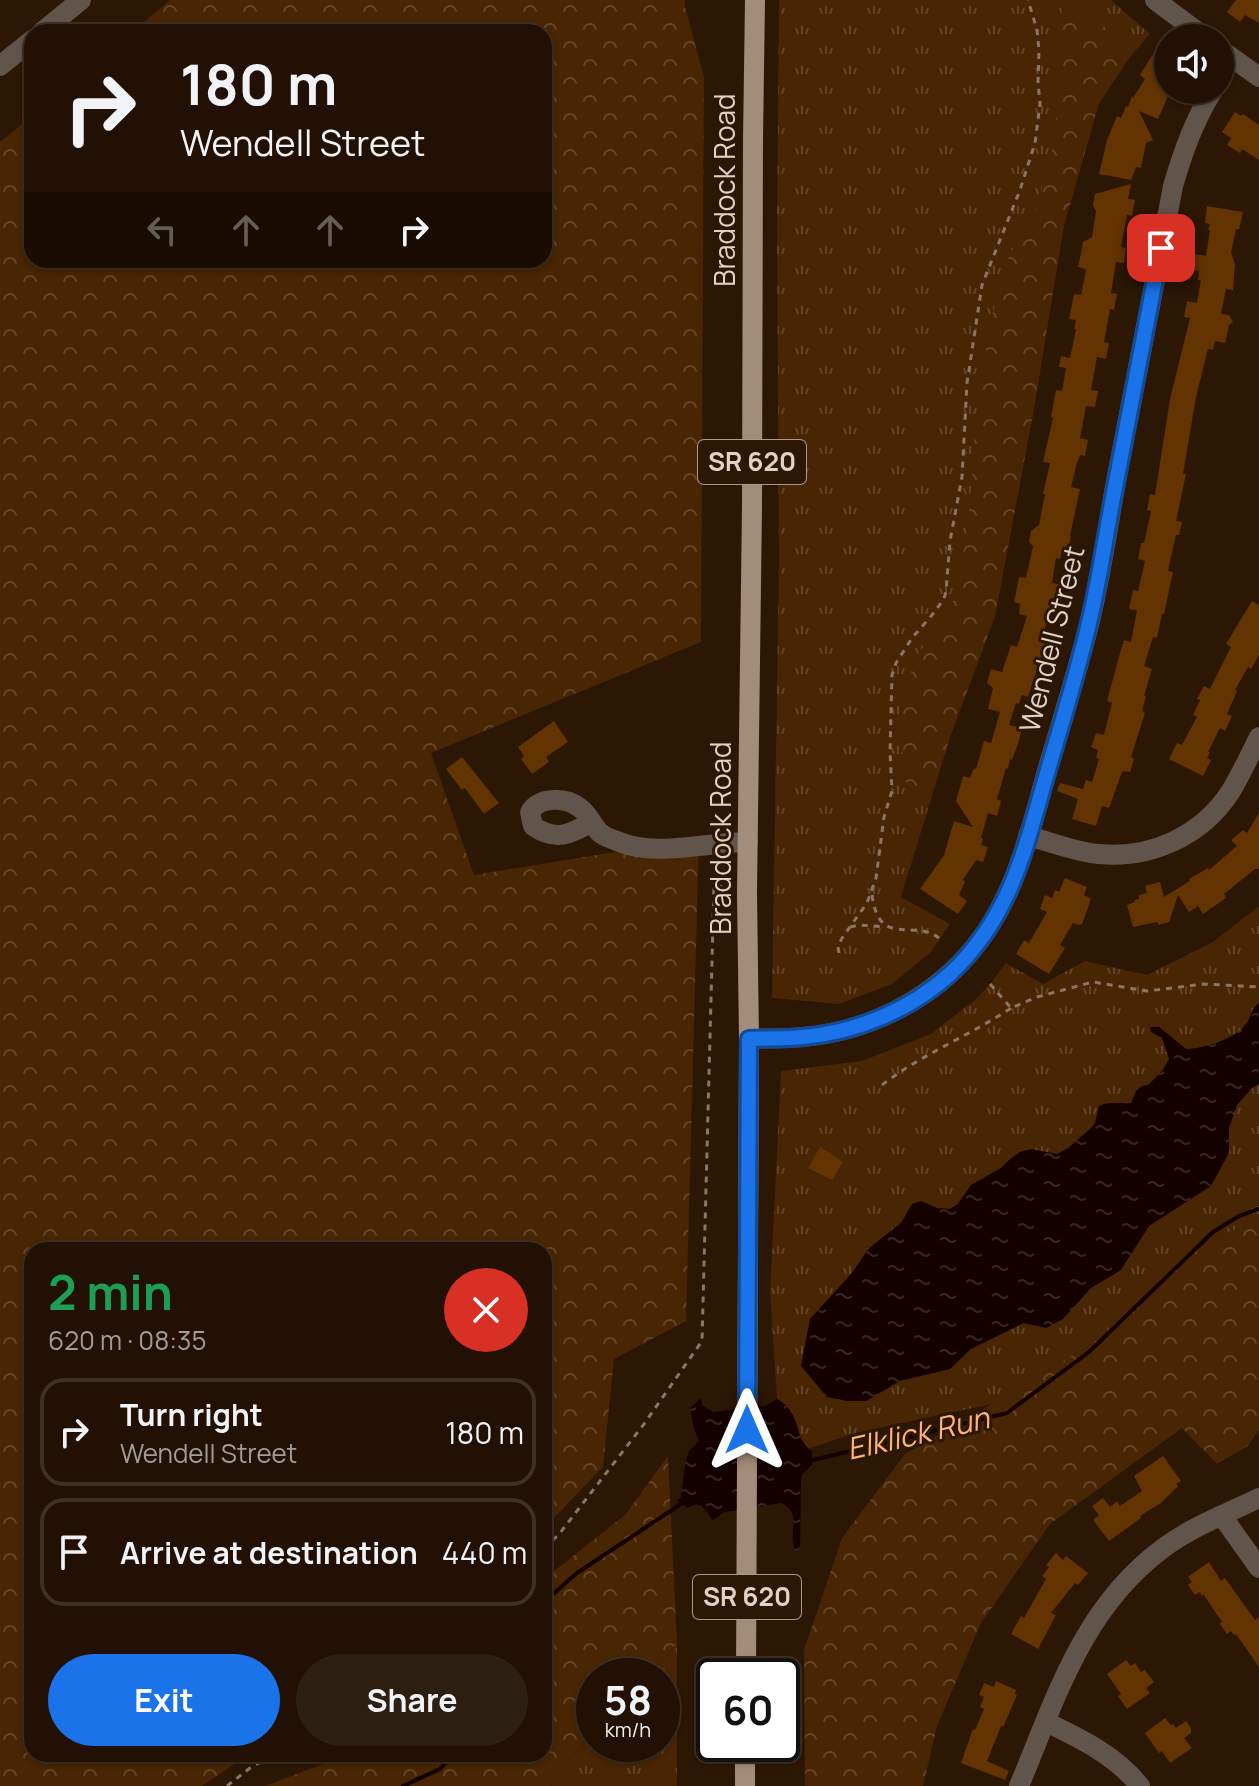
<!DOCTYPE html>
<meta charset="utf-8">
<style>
body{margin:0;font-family:Manrope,sans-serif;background:#2d1e12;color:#f1f3f6;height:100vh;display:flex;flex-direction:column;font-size:30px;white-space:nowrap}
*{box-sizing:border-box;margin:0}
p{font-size:26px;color:#a29d9a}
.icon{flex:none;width:44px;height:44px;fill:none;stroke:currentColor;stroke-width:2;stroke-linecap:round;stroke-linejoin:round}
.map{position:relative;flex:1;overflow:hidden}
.side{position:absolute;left:24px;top:1242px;width:528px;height:520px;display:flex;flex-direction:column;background:#211003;border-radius:24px;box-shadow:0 2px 6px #0004,0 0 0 2px #3e3025}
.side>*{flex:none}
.top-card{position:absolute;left:24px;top:24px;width:528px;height:244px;border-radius:24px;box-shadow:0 2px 6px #0004,0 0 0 2px #3e3025;background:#211003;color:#f1f3f6;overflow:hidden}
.tools{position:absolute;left:1154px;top:24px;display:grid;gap:16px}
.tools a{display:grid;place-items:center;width:80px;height:80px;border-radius:50%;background:#211003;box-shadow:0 2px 6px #0004,0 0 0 2px #3e3025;font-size:40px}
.speed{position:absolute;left:576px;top:1658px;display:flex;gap:16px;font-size:40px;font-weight:700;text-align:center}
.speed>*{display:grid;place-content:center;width:104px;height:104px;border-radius:50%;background:#211003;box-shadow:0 2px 6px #0004,0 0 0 2px #3e3025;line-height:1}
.speed small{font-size:20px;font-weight:400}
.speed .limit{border:4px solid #111;border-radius:12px;background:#fff;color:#111}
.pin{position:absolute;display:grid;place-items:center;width:68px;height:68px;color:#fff;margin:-34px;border-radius:16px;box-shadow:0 4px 12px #0006}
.me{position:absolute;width:88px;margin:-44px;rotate:0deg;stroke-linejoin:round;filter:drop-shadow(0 0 6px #0008)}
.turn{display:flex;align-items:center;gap:28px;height:168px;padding:0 24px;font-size:36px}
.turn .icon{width:104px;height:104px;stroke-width:2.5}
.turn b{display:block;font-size:56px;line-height:68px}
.lanes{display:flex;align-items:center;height:76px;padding:0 24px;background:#0003;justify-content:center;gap:40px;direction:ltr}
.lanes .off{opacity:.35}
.round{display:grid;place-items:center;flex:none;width:84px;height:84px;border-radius:42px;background:#2d1e12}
.summary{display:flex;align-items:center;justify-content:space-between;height:136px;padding:0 24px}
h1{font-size:48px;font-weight:700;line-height:60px;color:#1e9e55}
.button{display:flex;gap:16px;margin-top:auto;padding:16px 24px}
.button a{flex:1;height:92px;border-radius:48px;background:#1a73e8;color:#fff;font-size:32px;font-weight:700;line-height:92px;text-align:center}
.button a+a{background:#2d1e12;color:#f1f3f6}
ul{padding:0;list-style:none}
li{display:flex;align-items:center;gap:24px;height:108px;margin:0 16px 12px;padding:0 8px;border:4px solid #3e3025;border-radius:24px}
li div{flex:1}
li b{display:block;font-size:30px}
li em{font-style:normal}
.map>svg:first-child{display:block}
</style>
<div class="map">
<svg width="1259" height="1786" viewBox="0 0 1259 1786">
<defs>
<pattern id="grass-tufts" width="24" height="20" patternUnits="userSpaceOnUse" patternTransform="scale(2)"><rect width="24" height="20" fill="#482503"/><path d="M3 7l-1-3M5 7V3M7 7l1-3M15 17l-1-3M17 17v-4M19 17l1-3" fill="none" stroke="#624426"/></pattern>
<pattern id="forest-crowns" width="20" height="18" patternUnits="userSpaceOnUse" patternTransform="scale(2)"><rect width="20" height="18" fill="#482503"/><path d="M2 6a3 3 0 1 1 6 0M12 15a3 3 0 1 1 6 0" fill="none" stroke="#624426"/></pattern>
<pattern id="water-ripples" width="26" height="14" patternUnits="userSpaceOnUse" patternTransform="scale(2)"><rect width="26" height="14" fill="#150000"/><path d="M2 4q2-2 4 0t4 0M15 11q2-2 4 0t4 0" fill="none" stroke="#372424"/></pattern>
</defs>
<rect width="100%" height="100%" fill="#2c1604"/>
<g fill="url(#grass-tufts)">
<polygon points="779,0 1111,0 1150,34 1129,58 1099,103 1064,225 1033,414 995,616 950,737 901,897 950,924 930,953 892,984 839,1004 772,998 779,562 777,229"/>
<polygon points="1259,906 1259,1220 1198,1244 1124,1324 992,1404 855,1433 808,1449 803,1445 796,1422 777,1399 770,1293 781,1071 862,1061 931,1034 976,999 990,984 1006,963 1043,984 1085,961 1147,975 1213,942"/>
<polygon points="677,1644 677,1786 551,1786 562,1766 594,1733 594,1744 662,1744 662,1676 647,1676"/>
</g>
<g fill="url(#forest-crowns)">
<polygon points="170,0 685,0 685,7 704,77 701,642 431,753 474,875 699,838 686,1321 614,1359 603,1467 544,1528 544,1250 32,1250 32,1754 249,1754 202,1786 0,1786 0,142 32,116 32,260 544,260 544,32 132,32"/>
<polygon points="1062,0 1065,0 1101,23 1129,58 1099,103 1064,225 1033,414 995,616 950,737 937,779 916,804 904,778 900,712 915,659 957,595 969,514 976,415 990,322 1010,253 1035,214 1055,137"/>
<polygon points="1259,1220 1259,1430 1248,1446 1217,1464 1182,1428 1050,1524 981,1623 937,1726 923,1786 805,1786 804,1650 842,1538 905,1454 992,1404 1124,1324 1198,1244"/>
<polygon points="668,1456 677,1644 647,1676 594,1676 594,1733 562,1766 551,1786 265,1786 349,1754 544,1754 544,1579 625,1515"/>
</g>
<g fill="url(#water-ripples)">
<path d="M 1259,1003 L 1259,1084 L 1252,1088 L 1237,1105 L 1229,1128 L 1229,1153 L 1211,1186 L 1149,1226 L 1121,1270 L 1091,1288 L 1063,1319 L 1046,1328 L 1024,1323 L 971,1349 L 950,1369 L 900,1381 L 866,1401 L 848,1401 L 827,1397 L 801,1366 L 810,1319 L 852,1273 L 869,1248 L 901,1223 L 912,1204 L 921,1201 L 937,1208 L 950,1209 L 958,1204 L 971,1185 L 1001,1168 L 1010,1159 L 1020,1152 L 1031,1149 L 1057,1154 L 1068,1148 L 1091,1128 L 1095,1123 L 1099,1106 C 1108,1101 1121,1104 1131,1103 L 1136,1091 L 1142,1086 L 1148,1085 L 1162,1071 L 1169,1059 L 1162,1038 L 1151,1032 L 1150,1027 L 1159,1027 L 1186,1049 C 1202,1049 1235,1039 1245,1025 C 1252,1017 1250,1010 1259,1003 Z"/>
<path d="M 701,1398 L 702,1405 L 713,1412 L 765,1406 L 777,1399 C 803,1413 792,1438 812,1451 L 812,1465 L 802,1474 L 801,1482 L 800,1549 L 796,1552 C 786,1533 804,1513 781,1503 L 725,1512 L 713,1520 L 702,1506 L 696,1504 L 688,1508 L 677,1501 L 681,1497 L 685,1463 L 689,1451 L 699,1441 L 694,1429 L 690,1408 Z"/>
</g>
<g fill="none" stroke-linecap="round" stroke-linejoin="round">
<g stroke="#150000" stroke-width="4">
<polyline points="809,1461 1007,1413 1089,1352 1213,1232 1239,1216 1259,1209"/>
<polyline points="544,1602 577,1573 684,1502"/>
<polyline points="403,1786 440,1769 454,1754"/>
</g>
</g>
<g fill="#633301">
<polygon points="1236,0 1259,0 1259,23 1245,15 1240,22 1227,12"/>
<polygon points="1155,51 1168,59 1168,96 1158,119 1139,111 1153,140 1146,143 1141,168 1136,167 1131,180 1099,174 1107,140 1117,116 1121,118 1126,106 1128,107 1132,96 1133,98 1145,79 1140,75"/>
<polygon points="1235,112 1241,116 1243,114 1259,125 1259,160 1242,149 1240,153 1227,145 1231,138 1222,132"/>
<polygon points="1131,184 1128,199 1135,200 1132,216 1127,215 1121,247 1126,248 1124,263 1116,262 1111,293 1117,294 1114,310 1110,309 1104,342 1109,343 1106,359 1097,357 1091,390 1098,391 1095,407 1086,406 1080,438 1088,440 1085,456 1080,455 1077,463 1071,487 1080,489 1070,536 1071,536 1068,552 1062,551 1060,559 1056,558 1052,583 1063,585 1059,600 1052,598 1044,633 1048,635 1028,697 1022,695 1019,704 1016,703 1009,725 1022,728 1018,744 1012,760 1010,759 1008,769 1006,768 997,799 1001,801 997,816 988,813 981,838 983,839 981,845 988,847 983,862 976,860 963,880 965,882 959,895 967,901 958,914 920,889 944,855 954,821 973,827 956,801 963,776 970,778 974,768 976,769 984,741 991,743 1000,712 988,709 993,688 987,683 991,669 1002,672 1011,645 1017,647 1027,616 1019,614 1020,604 1014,602 1019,577 1026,578 1033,546 1029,542 1031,531 1039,525 1045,494 1043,494 1050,463 1043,462 1053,418 1051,417 1056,390 1062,391 1066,368 1059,367 1061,356 1070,358 1076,329 1074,329 1076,320 1069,319 1074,294 1081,295 1086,271 1085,269 1078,267 1083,242 1092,237 1096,211 1093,206 1095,194"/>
<polygon points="1207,206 1243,212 1239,229 1236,229 1231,253 1235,264 1233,290 1226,289 1221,314 1229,315 1233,322 1229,325 1225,343 1215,341 1213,350 1208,349 1196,397 1183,474 1186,474 1176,521 1182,522 1179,535 1176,535 1168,571 1173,572 1164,614 1162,614 1157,638 1153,637 1144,666 1152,669 1144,696 1146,696 1142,711 1145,713 1131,757 1134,759 1130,772 1124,771 1122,772 1109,808 1102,806 1096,826 1072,819 1078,799 1057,791 1060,783 1083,789 1086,780 1092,782 1099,759 1096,758 1098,750 1091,747 1096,733 1104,735 1112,703 1107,701 1120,653 1124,640 1131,642 1137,610 1129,609 1133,590 1138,591 1145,561 1138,559 1141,543 1144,543 1151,511 1147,510 1150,494 1155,495 1170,399 1190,318 1184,317 1187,301 1197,303 1201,280 1198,280 1199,271 1193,270 1195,254 1206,256 1210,230 1208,230 1210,224 1205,223"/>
<polygon points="1252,601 1259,605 1259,655 1251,669 1248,667 1235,690 1237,691 1227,714 1232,716 1225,731 1220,728 1208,752 1210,752 1207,758 1211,760 1203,776 1169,759 1177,743 1182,745 1197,717 1193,715 1200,700 1197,699 1204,686 1210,689 1231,647 1226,644"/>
<polygon points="554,721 568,742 546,757 549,762 532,774 521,759 524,756 518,747"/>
<polygon points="462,757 499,803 484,814 465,788 462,790 446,769"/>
<polygon points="1259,813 1259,869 1255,869 1224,894 1226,898 1203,914 1198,906 1189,912 1178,895 1169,922 1159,925 1157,922 1133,927 1127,905 1135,902 1134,900 1139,899 1139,895 1147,893 1145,886 1160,882 1164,897 1190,881 1189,879 1208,868 1209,870 1237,846 1231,840 1243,830 1247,833"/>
<polygon points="1065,878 1087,887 1084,895 1091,899 1082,924 1079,925 1073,923 1060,945 1065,948 1049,974 1016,954 1024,940 1029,943 1047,912 1040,909 1045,895 1052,898 1055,890 1059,892"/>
<polygon points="820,1147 843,1162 832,1180 808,1168"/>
<polygon points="1163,1456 1181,1481 1176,1484 1178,1486 1161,1503 1140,1516 1141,1518 1109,1541 1093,1520 1099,1515 1092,1506 1103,1498 1110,1507 1117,1501 1120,1506 1142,1491 1134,1476"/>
<polygon points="1056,1553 1063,1560 1066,1556 1088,1573 1078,1585 1075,1583 1051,1613 1056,1615 1038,1649 1011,1634 1021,1616 1024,1618 1046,1579 1042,1576 1049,1567 1046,1565"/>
<polygon points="1209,1562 1221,1581 1225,1578 1255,1620 1259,1617 1259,1667 1236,1634 1234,1635 1231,1631 1227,1634 1220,1624 1222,1622 1204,1595 1202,1596 1200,1592 1195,1595 1188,1585 1192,1582 1188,1577"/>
<polygon points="1126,1660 1131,1666 1135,1663 1141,1672 1145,1670 1154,1682 1146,1688 1150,1693 1127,1709 1118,1696 1121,1694 1107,1674"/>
<polygon points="996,1681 1016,1690 1015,1694 1017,1695 1003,1727 1001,1726 987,1761 1009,1771 1005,1780 961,1763 973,1729 975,1730 984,1709 980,1707 984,1697 979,1695 984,1683 994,1687"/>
<polygon points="1165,1718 1171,1725 1173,1724 1176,1728 1186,1721 1191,1728 1191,1733 1184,1738 1192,1748 1170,1763 1162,1751 1159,1753 1145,1733"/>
</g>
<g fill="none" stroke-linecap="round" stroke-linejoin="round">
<g stroke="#897667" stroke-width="3" stroke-dasharray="6 6" stroke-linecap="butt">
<path d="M 872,895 C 879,949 913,918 939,938"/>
<polyline points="850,927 860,925 885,927"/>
<polyline points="839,953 838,947 842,938 867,903 876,878 884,817 892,791 890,752 892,675 896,663 912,638 932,615 944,599 946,591 950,541 962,477 967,383 982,285 1020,190 1035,143 1040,104 1038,82 1039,50 1037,30 1028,0"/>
<polyline points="990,984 1011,1008 1037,997 1093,982 1147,991 1204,984 1259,987"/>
<path d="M 882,1085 C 922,1054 969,1036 1011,1008"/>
<polyline points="544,1549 560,1533 644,1424 702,1341 714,885 732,889"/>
<polyline points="227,1786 250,1768 275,1754"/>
</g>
<g stroke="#60544b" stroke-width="20">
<polyline points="1155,0 1206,38"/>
<polyline points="42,32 81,0"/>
<polyline points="1220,49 1259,77"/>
<polyline points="0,66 32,40"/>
<path d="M 592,822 C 570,834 556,842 533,826 L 530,812 C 540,796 566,797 580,808 C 589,814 592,825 600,833 C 604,836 611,839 617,841 C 655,858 707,842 748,842"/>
<path d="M 1028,836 C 1051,842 1075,852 1099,854 C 1151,859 1202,836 1231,791 C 1241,774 1250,755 1259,737"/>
<path d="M 749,1039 C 767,1038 785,1039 803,1037 C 865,1032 926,1002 967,956 C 1015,903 1030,831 1049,764 C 1063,718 1077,671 1089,625 C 1101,576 1108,526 1117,476 C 1136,380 1155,283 1173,186 C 1183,152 1194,121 1213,90"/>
<polyline points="1222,1516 1259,1568"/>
<path d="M 1046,1722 C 1081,1739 1115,1755 1140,1786"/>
<path d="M 1019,1786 C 1056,1698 1082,1609 1162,1549 C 1191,1527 1226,1514 1259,1498"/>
</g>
<g stroke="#a48c7a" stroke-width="20">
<polyline points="746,1676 749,1039 747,893 752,507 753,140 755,0"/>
<polyline points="745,1786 745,1744"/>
</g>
</g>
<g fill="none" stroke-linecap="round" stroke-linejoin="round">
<g stroke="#114b97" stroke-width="20">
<path id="route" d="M 747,1430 L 749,1039 C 767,1038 785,1039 803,1037 C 857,1032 911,1010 951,973 C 1014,913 1026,843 1050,763 C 1064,716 1078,670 1089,623 C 1099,582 1105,539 1113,498 C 1129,415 1145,331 1161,248"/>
</g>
<use href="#route" stroke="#1a73e8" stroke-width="14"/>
</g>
<g text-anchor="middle" stroke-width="6" stroke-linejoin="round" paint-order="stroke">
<g fill="#2c1604" stroke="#ab9a8c" stroke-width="2">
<rect x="698" y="440" width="108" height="44" rx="6"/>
<rect x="693" y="1575" width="108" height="44" rx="6"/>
</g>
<g font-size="26" font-weight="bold" fill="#e1d2c6">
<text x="752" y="471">SR 620</text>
<text x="747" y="1606">SR 620</text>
</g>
<g font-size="28" fill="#e1d2c6" stroke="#2c1604">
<text transform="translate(725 190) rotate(-90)" y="10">Braddock Road</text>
<text transform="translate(1052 639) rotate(-76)" y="10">Wendell Street</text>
<text transform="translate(721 838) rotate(-90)" y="10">Braddock Road</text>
</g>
<g font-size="30" font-style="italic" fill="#fdb37a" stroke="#2c1604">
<text transform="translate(918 1434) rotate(-13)" y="10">Elklick Run</text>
</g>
</g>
</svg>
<div class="tools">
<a><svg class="icon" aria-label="sound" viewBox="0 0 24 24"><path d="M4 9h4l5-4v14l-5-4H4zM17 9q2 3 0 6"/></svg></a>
</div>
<div class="speed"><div>58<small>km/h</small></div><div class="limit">60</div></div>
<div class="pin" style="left:1161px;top:248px;background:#d93025"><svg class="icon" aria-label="arrive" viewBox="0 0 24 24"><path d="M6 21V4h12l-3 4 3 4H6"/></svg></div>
<svg class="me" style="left:747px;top:1430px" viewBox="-20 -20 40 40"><path d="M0-17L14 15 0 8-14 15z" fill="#1a73e8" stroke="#fff" stroke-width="4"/></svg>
<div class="top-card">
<div class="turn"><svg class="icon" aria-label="right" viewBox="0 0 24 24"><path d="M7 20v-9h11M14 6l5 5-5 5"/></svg><div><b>180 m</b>Wendell Street</div></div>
<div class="lanes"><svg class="icon off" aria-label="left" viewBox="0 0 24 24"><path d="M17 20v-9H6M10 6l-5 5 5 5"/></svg><svg class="icon off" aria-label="ahead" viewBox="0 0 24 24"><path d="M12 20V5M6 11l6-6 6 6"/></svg><svg class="icon off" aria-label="ahead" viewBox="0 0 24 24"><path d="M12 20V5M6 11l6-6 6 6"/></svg><svg class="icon" aria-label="right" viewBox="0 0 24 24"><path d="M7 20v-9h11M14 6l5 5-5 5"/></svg></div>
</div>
<section class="side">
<div class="summary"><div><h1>2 min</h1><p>620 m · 08:35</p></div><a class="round" style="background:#d93025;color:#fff"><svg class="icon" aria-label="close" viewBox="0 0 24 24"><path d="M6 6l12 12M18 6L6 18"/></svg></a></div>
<ul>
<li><svg class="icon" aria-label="right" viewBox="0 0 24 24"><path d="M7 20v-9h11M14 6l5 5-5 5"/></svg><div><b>Turn right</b><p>Wendell Street</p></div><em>180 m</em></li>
<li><svg class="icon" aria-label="arrive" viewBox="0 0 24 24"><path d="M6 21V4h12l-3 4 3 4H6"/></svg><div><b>Arrive at destination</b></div><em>440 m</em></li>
</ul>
<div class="button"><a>Exit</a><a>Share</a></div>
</section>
</div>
